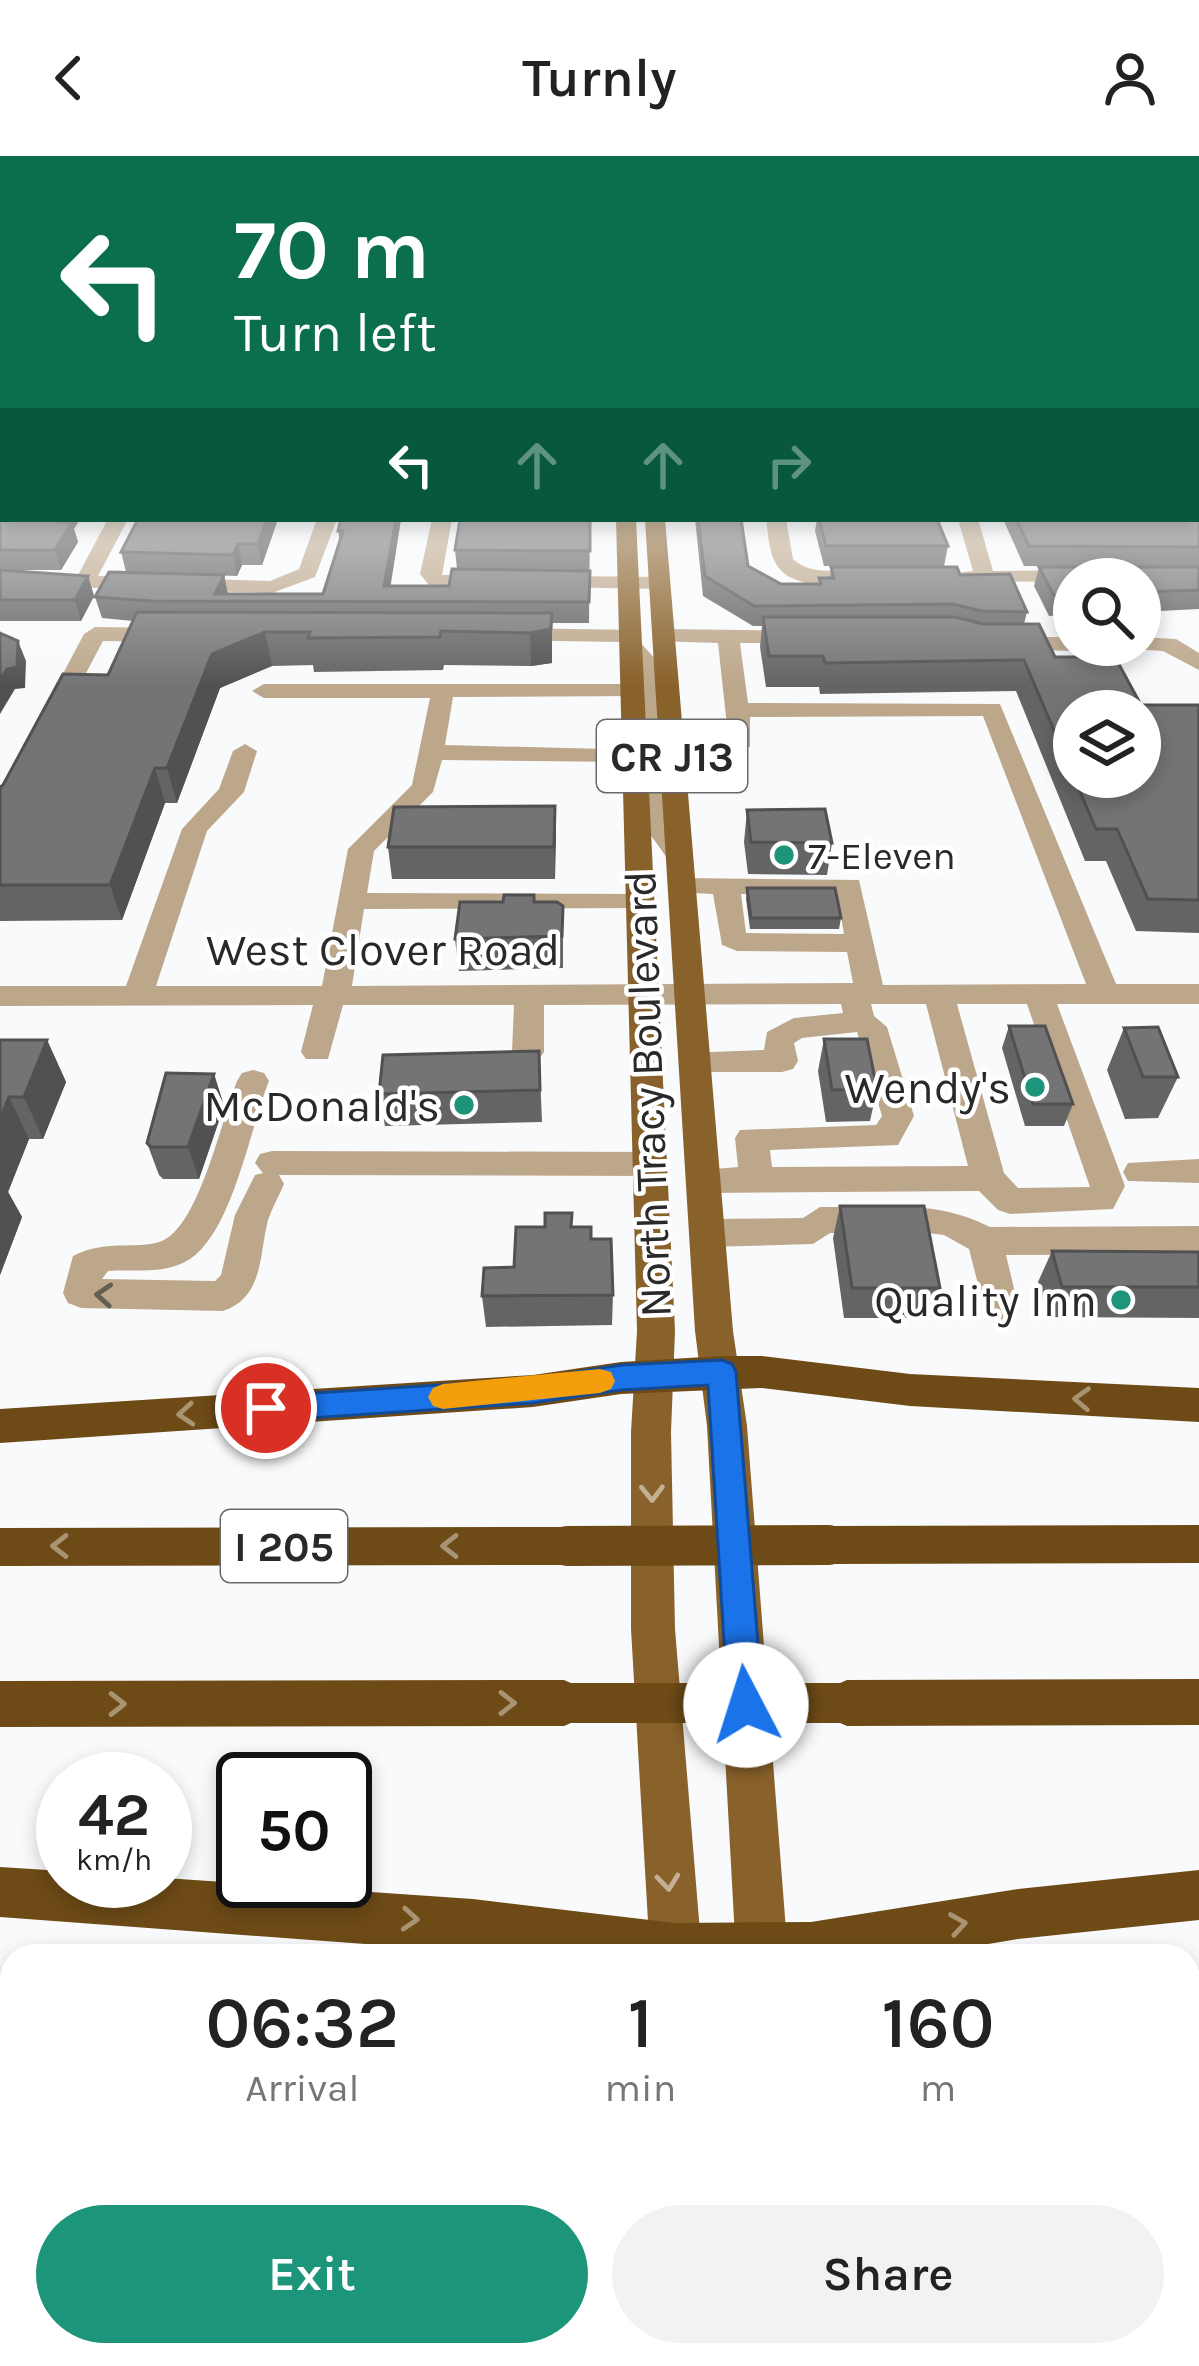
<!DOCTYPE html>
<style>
body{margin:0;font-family:Karla,sans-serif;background:#f2f2f2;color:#222;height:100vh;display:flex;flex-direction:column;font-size:45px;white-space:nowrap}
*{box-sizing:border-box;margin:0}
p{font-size:39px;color:#767676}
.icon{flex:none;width:66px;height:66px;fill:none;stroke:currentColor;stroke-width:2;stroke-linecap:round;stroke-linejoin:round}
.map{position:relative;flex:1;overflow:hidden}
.details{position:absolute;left:0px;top:1788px;width:1200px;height:423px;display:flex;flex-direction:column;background:#fff;border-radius:36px 36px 0 0;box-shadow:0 6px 18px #0003}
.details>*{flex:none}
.hud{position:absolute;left:0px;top:0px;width:1200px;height:366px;box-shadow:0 6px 18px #0003;background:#0b6e4f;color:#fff;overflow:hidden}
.controls{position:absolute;left:1053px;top:402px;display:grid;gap:24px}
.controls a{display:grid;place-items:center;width:108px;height:108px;border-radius:50%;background:#fff;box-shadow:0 6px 18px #0003;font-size:60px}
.speed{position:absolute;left:36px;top:1596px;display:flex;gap:24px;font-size:60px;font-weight:700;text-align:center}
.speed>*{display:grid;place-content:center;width:156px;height:156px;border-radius:50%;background:#fff;box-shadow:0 6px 18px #0003;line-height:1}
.speed small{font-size:30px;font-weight:400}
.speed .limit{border:6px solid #111;border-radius:18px;background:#fff;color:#111}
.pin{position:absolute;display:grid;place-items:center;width:102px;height:102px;color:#fff;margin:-51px;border:6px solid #fff;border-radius:50%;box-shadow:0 3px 12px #0007}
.me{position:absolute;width:132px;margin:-66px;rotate:355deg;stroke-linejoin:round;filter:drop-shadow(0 0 9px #0008)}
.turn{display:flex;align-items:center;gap:42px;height:252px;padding:0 36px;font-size:54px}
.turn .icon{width:156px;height:156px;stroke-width:2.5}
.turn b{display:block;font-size:84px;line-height:102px}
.lanes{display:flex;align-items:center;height:114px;padding:0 36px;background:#0003;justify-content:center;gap:60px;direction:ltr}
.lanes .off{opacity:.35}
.eta{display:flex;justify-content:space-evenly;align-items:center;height:204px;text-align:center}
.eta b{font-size:72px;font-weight:600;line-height:84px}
.cta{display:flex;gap:24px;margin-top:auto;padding:24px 36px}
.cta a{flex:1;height:138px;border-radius:72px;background:#1c957a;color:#fff;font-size:48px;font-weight:600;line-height:138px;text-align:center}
.cta a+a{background:#f2f2f2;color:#222}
header{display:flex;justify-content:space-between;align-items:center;height:156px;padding:0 36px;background:#fff;font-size:54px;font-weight:600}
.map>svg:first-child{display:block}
</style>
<header><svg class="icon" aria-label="back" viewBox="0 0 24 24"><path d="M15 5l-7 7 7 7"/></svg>Turnly<svg class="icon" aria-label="person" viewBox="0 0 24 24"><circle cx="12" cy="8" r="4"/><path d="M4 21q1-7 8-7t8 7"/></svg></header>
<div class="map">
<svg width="1199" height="2210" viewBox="0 0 1199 2210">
<rect width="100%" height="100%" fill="#f9fafc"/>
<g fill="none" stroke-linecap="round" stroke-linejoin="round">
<g fill="#bda78b" fill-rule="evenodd">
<polygon points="108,363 128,363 98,420 270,425 299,413 317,363 337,363 315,421 272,437 0,429 0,417 78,419"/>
<polygon points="432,363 452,363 442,419 660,421 670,427 660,433 429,429 420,418"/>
<path d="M 766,363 L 786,363 L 793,403 C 820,428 861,402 886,421 C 867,435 804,434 784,417 C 768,404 769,381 766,363 Z"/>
<polygon points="958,363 978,363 993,415 1086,414 1096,420 1074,426 955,425 955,417 973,415"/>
<polygon points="95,471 173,472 184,479 173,486 103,485 59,568 43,568 39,563 84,478"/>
<path d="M 504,472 L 639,474 L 642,479 L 638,484 L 658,506 L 665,575 L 684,581 L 728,579 L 718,487 L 656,485 L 656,475 L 664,473 L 816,475 L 819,480 L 808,487 L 740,487 L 748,547 L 1000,548 L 1116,828 L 1199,828 L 1199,848 L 1057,848 L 1125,1030 L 1113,1053 L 1010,1058 L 998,1054 L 979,1035 L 703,1037 L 691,1033 L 686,1024 L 691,1015 L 738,1011 L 735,982 L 740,974 L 876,969 L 882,960 L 857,876 L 802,882 L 794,887 L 798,905 L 793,913 L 782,916 L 695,916 L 684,913 L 679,905 L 684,897 L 764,894 L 767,876 L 794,862 L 843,857 L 841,848 L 544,849 L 544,896 L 539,903 L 517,903 L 512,896 L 514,849 L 343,849 L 328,903 L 306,903 L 301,896 L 313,849 L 0,850 L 0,830 L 126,830 L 182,673 L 219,633 L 233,595 L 245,588 L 257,595 L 244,636 L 207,675 L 156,830 L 322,830 L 348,693 L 412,629 L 430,542 L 264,542 L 252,535 L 264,528 L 637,528 L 636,507 L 620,489 L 622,486 L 496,484 L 493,479 ZM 638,540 L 644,584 L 684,596 L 750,591 L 750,561 L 983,560 L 1086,828 L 883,829 L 859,724 L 682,722 L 672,724 L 668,730 L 672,736 L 713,738 L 722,789 L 737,795 L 847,796 L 853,827 L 352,830 L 364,753 L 649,752 L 653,746 L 649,740 L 639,738 L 367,737 L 374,695 L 433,636 L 442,604 L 629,606 L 643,617 L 647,674 L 670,706 L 690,706 L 693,700 L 673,673 L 668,615 L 644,594 L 445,589 L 453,541 ZM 741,738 L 837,738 L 844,778 L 746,777 ZM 871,848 L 926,848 L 968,1010 L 772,1011 L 770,994 L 898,989 L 914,960 L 887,871 L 874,860 ZM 957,848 L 1027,848 L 1090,1031 L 1018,1032 L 1004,1017 Z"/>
<polygon points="1000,481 1074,481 1074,489 1084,489 1074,495 992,493 992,483"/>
<polygon points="1140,481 1176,483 1199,497 1199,514 1163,495 1132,493 1130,489 1140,489"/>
<path d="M 253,914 L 264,917 L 269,925 C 250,972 233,1074 190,1103 C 166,1119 135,1113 108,1115 L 102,1123 L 215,1125 L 221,1119 L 235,1059 L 255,1019 L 263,1017 L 255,1007 L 260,998 L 272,995 L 650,996 L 662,999 L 667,1008 L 662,1017 L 650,1020 L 279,1019 L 284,1028 C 279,1040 272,1052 268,1064 C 259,1099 264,1141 223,1155 L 81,1152 L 68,1147 L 63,1137 L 73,1100 C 107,1082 143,1095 164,1084 C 200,1066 222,962 237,925 L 242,917 Z"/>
<polygon points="1199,1003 1199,1027 1128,1025 1123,1016 1128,1007"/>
<path d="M 820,1051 C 879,1051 936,1043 990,1071 L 1199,1070 L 1199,1098 L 1006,1099 L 1019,1153 L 1013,1163 L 1000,1168 L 987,1163 L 969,1093 L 944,1079 L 928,1077 L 830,1077 L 813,1088 L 707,1091 L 694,1087 L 689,1077 L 694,1067 L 707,1063 L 803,1062 Z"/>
<polygon points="1188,1886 1199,1891 1199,1946 1188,1942"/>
<polygon points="886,2199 946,2199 948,2210 888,2210"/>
<polygon points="1071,2199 1131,2199 1133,2210 1073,2210"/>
</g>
<g fill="#89612a" fill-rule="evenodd">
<polygon points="616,363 636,363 675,1175 671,1276 675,1473 702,1800 650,1800 631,1473 631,1276 637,1175"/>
<polygon points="645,363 665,363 733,1175 747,1270 788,1800 736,1800 707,1270 695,1175"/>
<rect x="666" y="2199" width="60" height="11"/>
<polygon points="758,2199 818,2199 819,2210 759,2210"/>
</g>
<g fill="#6e4b16" fill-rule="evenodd">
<polygon points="721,1200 761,1200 910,1218 1199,1232 1199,1266 910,1250 761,1232 621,1238 533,1251 0,1287 0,1253 533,1219 621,1206"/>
<polygon points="1199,1369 1199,1407 828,1408 813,1403 807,1389 813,1375 828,1370"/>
<polygon points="567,1371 582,1376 588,1390 582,1404 567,1409 0,1410 0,1372"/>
<polygon points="1199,1523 1199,1569 847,1570 831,1563 824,1547 831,1531 847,1524"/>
<polygon points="564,1524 580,1531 587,1547 580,1563 564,1570 0,1571 0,1525"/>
<polygon points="0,1711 63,1715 63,1725 165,1722 473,1743 675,1767 811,1766 1018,1733 1199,1714 1199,1764 1018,1783 917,1800 526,1800 0,1761"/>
</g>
<g stroke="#6e4b16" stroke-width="40">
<polyline points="567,1390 828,1389"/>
<polyline points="564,1547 847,1547"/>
</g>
</g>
<g fill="#646465">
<polygon points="0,221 3,363 74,373 78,386 61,414 0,414"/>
<polygon points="1197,221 1199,221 1199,411 1024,410 1003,363 1197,363"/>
<polygon points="278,363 262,409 242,409 237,420 126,416 121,396"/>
<polygon points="401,363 390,430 449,430 457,413 455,394 590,363 589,467 552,467 552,507 531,510 444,509 443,514 314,516 313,509 272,510 220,532 177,647 165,647 122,764 0,765 0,631 108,519 133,465 102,462 95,441 224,419 228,438 323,438 340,385 338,375"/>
<polygon points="695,363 741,363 748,410 781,428 819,428 819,422 830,422 831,411 960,419 1027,456 1024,468 1055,501 1141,549 1199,549 1199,777 1136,775 1106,705 1085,705 1016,535 820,538 819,531 766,531 760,491 762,470 753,470 703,440"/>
<polygon points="817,363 940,363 939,368 948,390 944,410 824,410 815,375"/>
<polygon points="1039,411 1199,411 1199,453 1140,456 1140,423 1074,423 1074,458 1049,460 1034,430"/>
<polygon points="0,414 88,420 94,440 81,465 0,465"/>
<polygon points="555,650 555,723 392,723 388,691"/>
<polygon points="747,654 832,687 827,719 748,718 744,686"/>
<polygon points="747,732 841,762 839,773 750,773 746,743"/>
<polygon points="534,746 563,750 563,812 459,815 455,783"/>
<polygon points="1009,870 1073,948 1064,970 1025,970 1002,892"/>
<polygon points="1124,872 1178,921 1158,962 1125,963 1107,914"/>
<polygon points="824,883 877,933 870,965 826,966 818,915"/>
<polygon points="0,884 47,884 66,926 43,983 29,983 8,1036 22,1061 0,1119"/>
<polygon points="539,895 542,966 385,970 379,938"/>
<polygon points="214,918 224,950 199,1023 163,1023 159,1019 147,987"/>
<polygon points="840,1050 940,1132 930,1162 844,1162 833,1082"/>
<polygon points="572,1071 591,1083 613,1139 612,1169 486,1171 482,1140 514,1111"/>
<polygon points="1052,1095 1199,1096 1199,1162 1048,1161 1038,1126"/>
<polygon points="1188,1995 1199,1995 1199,2148 1192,2148 1188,2131"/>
<polygon points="953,2199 1088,2199 972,2206 954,2204"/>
</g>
<g fill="#515153">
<polygon points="62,363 80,363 74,373 78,386 61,414 55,394"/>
<polygon points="267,363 278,363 262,409 258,388"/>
<polygon points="396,363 401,363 388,446 384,430"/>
<polygon points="238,388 242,409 237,420 233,399"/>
<polygon points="224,419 228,440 215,438"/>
<polygon points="88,420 94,440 81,465 75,444"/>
<polygon points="552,457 552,507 531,510 530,477"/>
<polygon points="265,476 272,510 220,532 177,647 167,612 212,498"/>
<polygon points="18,485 26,505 25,532 15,533 0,558 0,524"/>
<polygon points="155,612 165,647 122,764 110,729"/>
<polygon points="555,650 556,682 555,723 554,691"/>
<polygon points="47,884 66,926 43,983 24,941"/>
<polygon points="214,918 224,950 199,1023 188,991"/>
<polygon points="9,941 29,983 8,1036 22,1061 0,1119 0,963"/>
<polygon points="12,2150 12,2180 5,2181"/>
</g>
<g fill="#747476" stroke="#515153" stroke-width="3" fill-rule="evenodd">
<polygon points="0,221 3,221 3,269 0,271"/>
<polygon points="1197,221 1199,221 1199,322 1197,319"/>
<polygon points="0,283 3,284 3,363 62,363 60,366 72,366 55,394 0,394 2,293"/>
<polygon points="1197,341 1199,341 1199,391 1029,390 1016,363 1197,363"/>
<polygon points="138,363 267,363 258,388 238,388 233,399 121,396"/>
<polygon points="341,363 396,363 384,430 449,430 452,413 590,415 589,446 151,445 95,441 109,416 224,419 215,438 323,438 343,375 338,375"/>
<polygon points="460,363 590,363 590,395 455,394"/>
<polygon points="698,363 741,363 748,410 781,428 821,428 819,422 834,422 831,411 957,411 960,419 1010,418 1027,456 981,455 953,448 754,450 705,420"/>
<polygon points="819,363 937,363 948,390 826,390"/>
<polygon points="1039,411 1199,411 1199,434 1140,436 1140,423 1074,423 1074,439 1054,440"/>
<polygon points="0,414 88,420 75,444 0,444"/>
<polygon points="137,456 552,457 551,473 530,477 441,475 440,481 308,482 310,476 265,476 212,498 167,612 155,612 110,729 0,729 0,631 3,629 63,518 108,519"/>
<path d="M 763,461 L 955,461 L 983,468 L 1039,468 L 1055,501 L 1115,501 L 1141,549 L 1199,549 L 1199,744 L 1148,743 L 1117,673 L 1096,673 L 1024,504 L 825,507 L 823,500 L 769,500 ZM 1074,555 L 1140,555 L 1140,621 L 1074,621 Z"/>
<polygon points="0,477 18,485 17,511 7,513 0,524"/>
<polygon points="555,650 554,691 388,691 394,651"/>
<polygon points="825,653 832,687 751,686 747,654"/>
<polygon points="747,732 835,732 841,762 751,762"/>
<polygon points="504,739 534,739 534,746 557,746 563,750 562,780 455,783 460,746 503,746"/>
<polygon points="1009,870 1045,870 1073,948 1033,948"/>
<polygon points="1158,871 1178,921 1143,921 1124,872"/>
<polygon points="824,883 867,883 877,933 832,934"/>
<polygon points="0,884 47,884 24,941 9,941 0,963"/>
<polygon points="539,895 540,934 379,938 383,899"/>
<polygon points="166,917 214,918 188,991 151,991 147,987"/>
<polygon points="840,1050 924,1050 940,1132 852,1132"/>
<polygon points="545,1057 572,1057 571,1071 591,1071 591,1083 611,1083 613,1139 482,1140 484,1112 514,1111 516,1071 545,1071"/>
<polygon points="1052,1095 1199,1096 1199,1131 1062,1131"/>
<polygon points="1188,1995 1199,1995 1199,2050 1188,2002"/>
<polygon points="0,2035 12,2035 12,2150 5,2181 0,2181"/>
<polygon points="971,2199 1088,2199 1089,2206 972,2206"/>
</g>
<defs><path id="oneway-chevron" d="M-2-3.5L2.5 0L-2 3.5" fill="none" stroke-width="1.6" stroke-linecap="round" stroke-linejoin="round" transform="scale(3)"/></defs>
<use stroke="#645b51" href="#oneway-chevron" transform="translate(104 1139) rotate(-176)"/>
<g stroke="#a89373">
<use href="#oneway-chevron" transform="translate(1082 1243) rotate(-177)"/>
<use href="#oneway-chevron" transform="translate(186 1258) rotate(176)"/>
<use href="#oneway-chevron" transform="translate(60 1390) rotate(180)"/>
<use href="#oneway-chevron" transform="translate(450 1390) rotate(180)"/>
<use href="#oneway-chevron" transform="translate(507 1547)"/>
<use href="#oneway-chevron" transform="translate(117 1548)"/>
<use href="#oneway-chevron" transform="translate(410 1763) rotate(4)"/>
<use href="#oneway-chevron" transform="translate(958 1768) rotate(-9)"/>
</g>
<g stroke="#c4b094">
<use href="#oneway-chevron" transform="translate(652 1337) rotate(89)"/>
<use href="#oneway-chevron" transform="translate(668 1726) rotate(84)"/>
</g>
<linearGradient id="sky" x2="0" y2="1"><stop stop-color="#92c9f0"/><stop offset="0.42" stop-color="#fcfdfe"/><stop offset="1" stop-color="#fcfdfe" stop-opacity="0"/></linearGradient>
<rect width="1199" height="530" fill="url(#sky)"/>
<polygon fill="#1a73e8" stroke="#114b97" stroke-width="3" points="722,1204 732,1208 736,1216 763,1549 758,1561 746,1566 733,1561 728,1549 708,1229 621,1234 532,1247 266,1265 256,1261 251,1252 256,1244 266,1240 532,1223 621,1209"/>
<polygon fill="#f59e0b" points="600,1213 611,1216 615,1225 611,1233 600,1237 443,1253 433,1250 428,1241 433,1232 443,1228"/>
<g fill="#1c957a" stroke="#fff" stroke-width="4.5">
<circle cx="784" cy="699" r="12"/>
<circle cx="1035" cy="931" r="12"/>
<circle cx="464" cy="949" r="12"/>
<circle cx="1121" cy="1144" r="12"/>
</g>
<g text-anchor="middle" stroke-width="9" stroke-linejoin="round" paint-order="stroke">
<g font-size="39" fill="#29292a" stroke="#fff" text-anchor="start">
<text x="808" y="713">7-Eleven</text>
</g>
<g fill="#fff" stroke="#69696a" stroke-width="3">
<rect x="597" y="564" width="150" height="72" rx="9"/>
<rect x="221" y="1354" width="126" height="72" rx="9"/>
</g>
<g font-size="42" font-weight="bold" fill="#29292a">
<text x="672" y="615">CR J13</text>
<text x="284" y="1405">I 205</text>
</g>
<g font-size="45" fill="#29292a" stroke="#fff">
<text x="383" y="809">West Clover Road</text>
<text transform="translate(647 938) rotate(-92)" y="16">North Tracy Boulevard</text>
</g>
<g font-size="45" fill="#29292a" stroke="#fff" text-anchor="end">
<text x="1011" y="947">Wendy's</text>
<text x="440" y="965">McDonald's</text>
<text x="1097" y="1160">Quality Inn</text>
</g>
</g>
</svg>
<div class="controls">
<a><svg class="icon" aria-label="search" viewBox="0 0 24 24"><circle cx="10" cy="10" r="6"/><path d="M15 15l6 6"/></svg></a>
<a><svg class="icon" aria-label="layers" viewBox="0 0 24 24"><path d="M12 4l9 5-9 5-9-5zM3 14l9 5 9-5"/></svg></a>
</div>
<div class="speed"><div>42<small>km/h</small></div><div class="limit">50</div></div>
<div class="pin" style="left:266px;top:1252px;background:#d93025"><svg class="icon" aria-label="arrive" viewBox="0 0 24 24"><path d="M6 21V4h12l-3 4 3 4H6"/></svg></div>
<svg class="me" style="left:746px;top:1549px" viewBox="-20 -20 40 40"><circle r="19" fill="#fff"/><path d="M0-13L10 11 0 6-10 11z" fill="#1a73e8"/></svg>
<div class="hud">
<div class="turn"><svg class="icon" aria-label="left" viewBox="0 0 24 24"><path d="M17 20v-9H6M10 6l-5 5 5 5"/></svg><div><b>70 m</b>Turn left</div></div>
<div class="lanes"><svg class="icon" aria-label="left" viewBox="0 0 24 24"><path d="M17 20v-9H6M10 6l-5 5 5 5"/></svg><svg class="icon off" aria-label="ahead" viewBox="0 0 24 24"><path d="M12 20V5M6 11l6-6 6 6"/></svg><svg class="icon off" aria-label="ahead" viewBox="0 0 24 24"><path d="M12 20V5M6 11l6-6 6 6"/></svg><svg class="icon off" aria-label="right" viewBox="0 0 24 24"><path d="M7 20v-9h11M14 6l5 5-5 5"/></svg></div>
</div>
<section class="details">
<div class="eta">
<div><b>06:32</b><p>Arrival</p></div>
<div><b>1</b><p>min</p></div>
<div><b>160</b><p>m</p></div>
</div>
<div class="cta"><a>Exit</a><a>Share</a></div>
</section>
</div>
